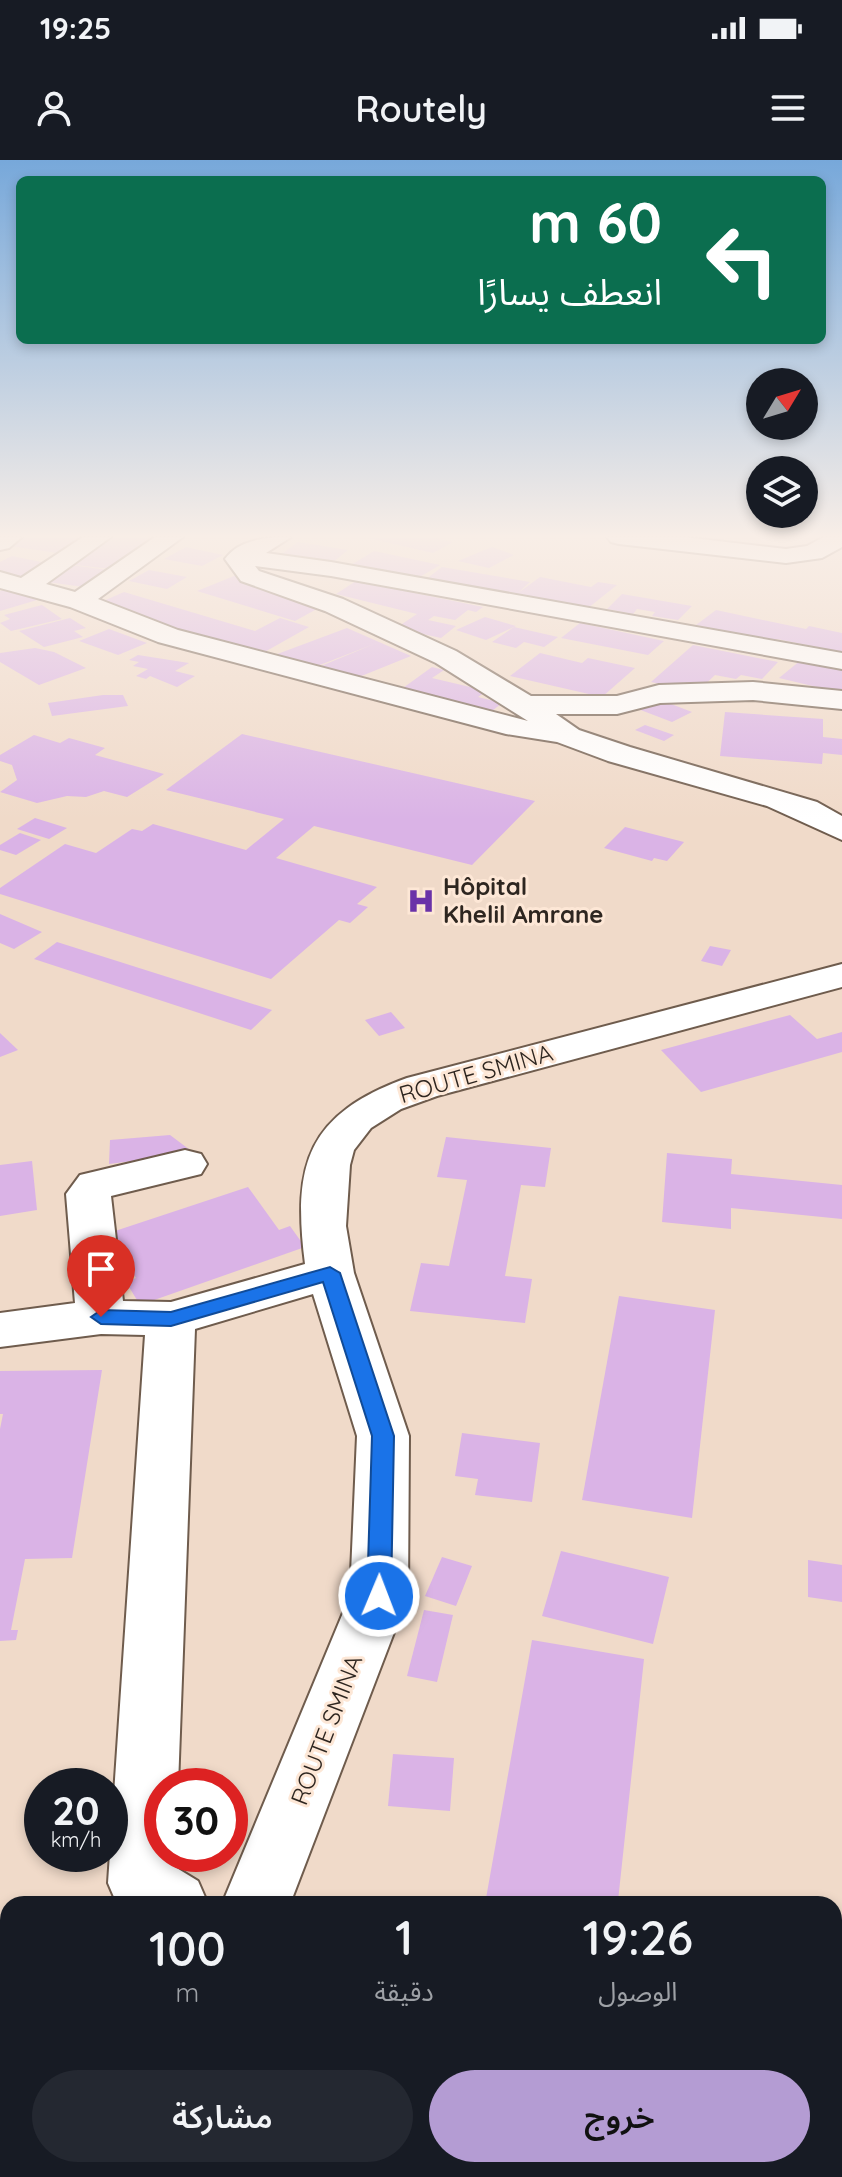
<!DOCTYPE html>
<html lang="ar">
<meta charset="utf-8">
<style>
body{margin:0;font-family:Quicksand,"Noto Sans Arabic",sans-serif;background:#242831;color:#f1f3f6;direction:rtl;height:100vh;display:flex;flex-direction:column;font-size:30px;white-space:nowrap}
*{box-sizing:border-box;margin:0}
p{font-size:26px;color:#9ea1a6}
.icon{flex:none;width:44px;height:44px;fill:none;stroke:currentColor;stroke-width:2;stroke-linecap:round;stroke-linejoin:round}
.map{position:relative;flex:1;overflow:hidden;direction:ltr}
.details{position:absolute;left:0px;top:1736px;width:842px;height:282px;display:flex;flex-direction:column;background:#171b24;border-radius:24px 24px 0 0;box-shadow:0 4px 12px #0003;direction:rtl}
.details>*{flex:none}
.guide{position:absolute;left:16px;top:16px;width:810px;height:168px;border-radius:12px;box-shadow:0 4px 12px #0003;direction:rtl;background:#0b6e4f;color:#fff;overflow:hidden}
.needle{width:52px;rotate:52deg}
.controls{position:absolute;left:746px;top:208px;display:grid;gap:16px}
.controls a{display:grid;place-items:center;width:72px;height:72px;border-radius:50%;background:#171b24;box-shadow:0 4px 12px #0003;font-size:40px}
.speed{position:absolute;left:24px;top:1608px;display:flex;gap:16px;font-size:40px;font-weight:700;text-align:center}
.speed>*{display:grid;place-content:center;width:104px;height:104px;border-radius:50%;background:#171b24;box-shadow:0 4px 12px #0003;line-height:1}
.speed small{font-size:20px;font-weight:400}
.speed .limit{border:12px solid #d22;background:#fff;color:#111}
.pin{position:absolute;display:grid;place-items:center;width:68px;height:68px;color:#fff;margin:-82px -34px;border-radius:50% 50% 50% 0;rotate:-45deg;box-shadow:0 0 8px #0007}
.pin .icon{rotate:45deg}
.me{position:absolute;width:88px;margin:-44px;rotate:1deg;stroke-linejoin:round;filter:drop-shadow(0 0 6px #0008)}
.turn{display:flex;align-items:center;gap:28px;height:168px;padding:0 32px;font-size:36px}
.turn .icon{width:104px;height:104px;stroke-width:2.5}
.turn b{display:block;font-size:56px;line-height:68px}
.eta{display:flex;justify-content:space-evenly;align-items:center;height:136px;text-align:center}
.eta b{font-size:48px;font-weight:600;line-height:56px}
.button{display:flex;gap:16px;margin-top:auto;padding:16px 32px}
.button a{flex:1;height:92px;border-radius:48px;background:#b49cd3;color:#111;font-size:32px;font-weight:600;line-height:92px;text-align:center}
.button a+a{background:#242831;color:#f1f3f6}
.status{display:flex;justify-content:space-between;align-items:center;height:56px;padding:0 40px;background:#171b24;direction:ltr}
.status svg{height:22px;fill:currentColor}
header{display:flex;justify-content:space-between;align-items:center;height:104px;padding:0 32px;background:#171b24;font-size:36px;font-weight:600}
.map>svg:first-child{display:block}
</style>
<div class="status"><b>19:25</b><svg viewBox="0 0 49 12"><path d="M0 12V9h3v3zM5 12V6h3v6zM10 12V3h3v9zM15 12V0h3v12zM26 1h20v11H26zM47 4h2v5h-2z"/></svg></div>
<header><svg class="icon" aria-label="menu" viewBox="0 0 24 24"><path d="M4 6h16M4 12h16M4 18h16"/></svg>Routely<svg class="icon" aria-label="person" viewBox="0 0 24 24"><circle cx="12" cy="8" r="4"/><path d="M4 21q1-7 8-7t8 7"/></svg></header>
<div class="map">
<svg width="842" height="2017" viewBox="0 0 842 2017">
<rect width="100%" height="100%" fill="#f0dac9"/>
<g fill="#dab3e6">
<polygon points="17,377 92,377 64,394 3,385"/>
<polygon points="104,377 161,377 146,389 137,388 110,409 67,404"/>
<polygon points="364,377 429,377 453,382 433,393"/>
<polygon points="298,382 348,390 333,402 282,394"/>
<polygon points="186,387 223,395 202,406 164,399"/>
<polygon points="492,387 514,395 489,408 458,401"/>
<polygon points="374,391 440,405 418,418 351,405"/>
<polygon points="12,396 51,404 23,419 0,414 0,402"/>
<polygon points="71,405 108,410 84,427 47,422"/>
<polygon points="442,407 530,422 518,433 540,417 591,427 598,422 617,425 588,448 425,420"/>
<polygon points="149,410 187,417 167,429 129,421"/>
<polygon points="239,414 324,445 295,461 197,431"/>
<polygon points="356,421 483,447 476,452 468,450 455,460 434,456 428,460 456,466 441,478 396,468 417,454 336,434"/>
<polygon points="12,427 37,440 0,451 0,431"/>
<polygon points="124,432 255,471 280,458 309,467 261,494 94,445"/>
<polygon points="622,434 692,446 678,460 652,456 655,452 637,449 633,454 607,449"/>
<polygon points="42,445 62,459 11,471 0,463 10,459 4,455"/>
<polygon points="716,450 806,469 809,466 842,473 842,492 777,479 773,482 696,465"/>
<polygon points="485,457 516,466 486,480 456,470"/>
<polygon points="70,458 86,468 74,471 83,477 44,487 19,471"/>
<polygon points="580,463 664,481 648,495 561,478"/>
<polygon points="514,467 558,477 544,487 524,482 516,488 492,482"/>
<polygon points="347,468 411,496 354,519 321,506 374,484 307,510 272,496"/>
<polygon points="109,469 147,483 118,495 79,481"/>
<polygon points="693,485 778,502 762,519 741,515 736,519 715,515 697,532 651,522"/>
<polygon points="35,488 54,492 86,508 39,525 0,502 0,493"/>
<polygon points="540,493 582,503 588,498 635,508 602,537 510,516"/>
<polygon points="138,495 189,503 175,511 195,516 177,527 150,516 146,519 136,516 148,509 133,506 139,502 129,500"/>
<polygon points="801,500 842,509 842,533 779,518"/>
<polygon points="432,507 444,510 432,518 487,531 478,537 502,543 487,555 396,533"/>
<polygon points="103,535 123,535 128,546 52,556 48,543"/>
<polygon points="658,539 692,552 672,562 638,549"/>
<polygon points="725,552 823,559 823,577 842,579 842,595 823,593 822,604 720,596"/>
<polygon points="645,565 674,575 664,581 635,570"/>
<polygon points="242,574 535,641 472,705 314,666 276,698 377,727 357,744 368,747 350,763 339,760 271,819 0,734 0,728 65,684 96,693 132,669 142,671 153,664 246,690 284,659 166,630"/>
<polygon points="34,575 60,583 69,578 105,588 95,595 164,614 127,637 104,631 86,637 67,636 37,643 0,632 17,620 12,605 0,601 0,595"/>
<polygon points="35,658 67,668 49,679 17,669"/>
<polygon points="625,667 684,682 667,701 654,698 652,701 604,688"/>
<polygon points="20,673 41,680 16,695 0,690 0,685"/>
<polygon points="0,754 42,772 14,789 0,783"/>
<polygon points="57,782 272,850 251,870 34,799"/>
<polygon points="710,786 731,790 722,806 701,801"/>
<polygon points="391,852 405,868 379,876 365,860"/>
<polygon points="790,855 817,879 842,872 842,892 701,932 661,890"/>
<polygon points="0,873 18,890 0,897"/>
<polygon points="170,975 194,993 109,1004 110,980"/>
<polygon points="446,977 551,988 545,1027 521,1025 505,1116 532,1119 525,1163 410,1151 421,1103 449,1106 467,1020 437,1017"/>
<polygon points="667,993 732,999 731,1014 842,1025 842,1059 731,1048 731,1069 662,1062"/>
<polygon points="32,1001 37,1050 0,1056 0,1005"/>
<polygon points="248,1027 279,1070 290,1066 305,1087 140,1145 126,1122 136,1118 109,1073"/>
<polygon points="619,1136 715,1150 692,1358 582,1340"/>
<polygon points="102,1210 72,1398 25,1399 11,1470 18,1470 16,1480 0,1481 0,1269 3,1254 0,1254 0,1211"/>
<polygon points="462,1273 540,1283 532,1342 475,1335 478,1319 455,1316"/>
<polygon points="561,1391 669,1417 653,1484 542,1456"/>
<polygon points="442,1397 472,1406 456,1446 425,1436"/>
<polygon points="808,1400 842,1405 842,1442 808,1437"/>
<polygon points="424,1450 453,1455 437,1522 407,1516"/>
<polygon points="532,1480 644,1499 618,1741 624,1744 485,1744"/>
<polygon points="393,1594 454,1598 450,1651 388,1646"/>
<polygon points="834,1783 842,1785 842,1869 834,1867"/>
</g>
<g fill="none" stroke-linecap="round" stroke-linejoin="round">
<g stroke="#6f5c4d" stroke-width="4">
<g id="minor">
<polygon points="0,377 22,377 9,388 0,390"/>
<path d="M 83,377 L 111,377 L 46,424 L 75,432 L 155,377 L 183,377 L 98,439 L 178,470 L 528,561 L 436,503 L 325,451 L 241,421 L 225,399 C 239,379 268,377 291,377 L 266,393 L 331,402 L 842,493 L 842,509 L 331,416 L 255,406 L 259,411 L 343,439 L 456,491 L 531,536 L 617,536 L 659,525 L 753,522 L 842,531 L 842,549 L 753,540 L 660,543 L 617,554 L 556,554 L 579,570 L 630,587 L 817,642 L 842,656 L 842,680 L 767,646 L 608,601 L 557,582 L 506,574 L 158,482 L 70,447 L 0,428 L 0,412 L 21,418 Z"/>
<polygon points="607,377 684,377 786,389 807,386 824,377 842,377 842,387 822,398 786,403 619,384 611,382"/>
<path d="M 842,804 L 842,827 L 437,936 L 401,949 L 371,968 L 354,990 L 350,1005 L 346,1066 L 354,1113 L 409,1276 L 408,1436 L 290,1744 L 222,1744 L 350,1436 L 357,1276 L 313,1134 L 195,1169 L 178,1626 L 162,1626 L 162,1694 L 175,1694 L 175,1707 L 198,1721 L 208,1744 L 117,1744 L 108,1723 L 145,1175 L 101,1174 L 0,1187 L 0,1153 L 75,1143 L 66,1034 L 80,1015 L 185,990 L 201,994 L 207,1004 L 201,1014 L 111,1036 L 123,1141 L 171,1142 L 305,1104 C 292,1003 308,954 407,918 Z"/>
<polygon points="113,2010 189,2010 187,2017 111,2017"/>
</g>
</g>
<use href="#minor" fill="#fff" fill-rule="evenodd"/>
</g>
<linearGradient id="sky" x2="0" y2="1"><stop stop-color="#77a8da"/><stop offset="0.57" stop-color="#f8eee7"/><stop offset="1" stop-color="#f8eee7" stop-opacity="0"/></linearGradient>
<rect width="842" height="660" fill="url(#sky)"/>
<polygon fill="#1a73e8" stroke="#114b97" stroke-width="2" points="330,1107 340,1113 394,1276 391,1436 388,1443 379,1446 371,1443 367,1436 372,1276 323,1122 171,1166 101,1164 91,1157 101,1150 171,1152"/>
<defs>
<g id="hospital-bare" transform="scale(2.16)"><path d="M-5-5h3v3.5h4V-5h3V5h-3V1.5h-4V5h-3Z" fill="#6a32a8" stroke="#fde7d6" stroke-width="2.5" paint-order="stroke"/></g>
</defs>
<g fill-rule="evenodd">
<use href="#hospital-bare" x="421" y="741"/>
</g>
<g text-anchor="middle" stroke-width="6" stroke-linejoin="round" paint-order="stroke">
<g font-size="24" font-weight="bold" fill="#2e2620" stroke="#fde7d6" text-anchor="start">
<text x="443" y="735">Hôpital<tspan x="443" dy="28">Khelil Amrane</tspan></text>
</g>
<g font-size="24" fill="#2e2620" stroke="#fde7d6">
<text transform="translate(476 914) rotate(-16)" y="8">ROUTE SMINA</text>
<text transform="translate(327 1570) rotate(-69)" y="8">ROUTE SMINA</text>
</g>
</g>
</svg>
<div class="controls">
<a><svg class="needle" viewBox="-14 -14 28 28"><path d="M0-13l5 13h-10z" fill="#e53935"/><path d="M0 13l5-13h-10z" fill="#9ea1a6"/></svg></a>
<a><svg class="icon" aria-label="layers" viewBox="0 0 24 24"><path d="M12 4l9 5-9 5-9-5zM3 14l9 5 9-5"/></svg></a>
</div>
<div class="speed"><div>20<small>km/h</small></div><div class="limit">30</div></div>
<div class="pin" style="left:101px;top:1157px;background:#d93025"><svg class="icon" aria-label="arrive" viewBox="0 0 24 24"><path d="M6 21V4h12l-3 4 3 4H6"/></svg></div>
<svg class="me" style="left:379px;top:1436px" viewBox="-20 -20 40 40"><circle r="17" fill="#1a73e8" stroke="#fff" stroke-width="3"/><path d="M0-11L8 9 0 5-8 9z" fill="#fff"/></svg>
<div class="guide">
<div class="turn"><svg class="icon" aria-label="left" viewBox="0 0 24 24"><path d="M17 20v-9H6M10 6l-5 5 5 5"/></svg><div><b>60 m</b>انعطف يسارًا</div></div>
</div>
<section class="details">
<div class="eta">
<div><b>19:26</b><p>الوصول</p></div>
<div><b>1</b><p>دقيقة</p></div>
<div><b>100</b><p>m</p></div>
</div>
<div class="button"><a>خروج</a><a>مشاركة</a></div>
</section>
</div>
